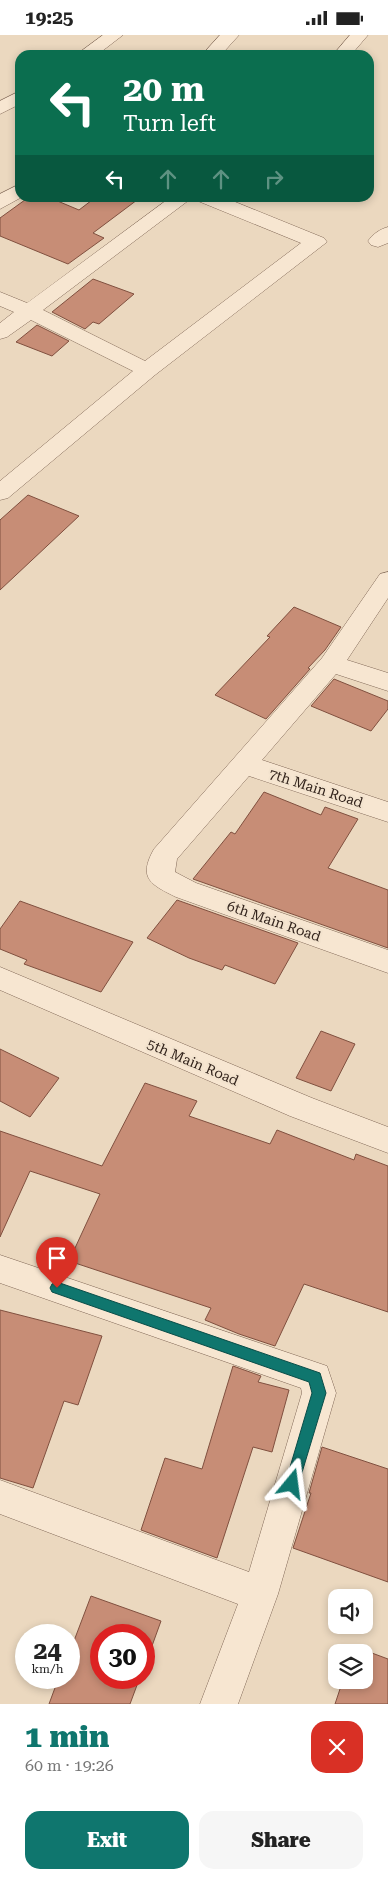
<!DOCTYPE html>
<meta charset="utf-8">
<style>
body{margin:0;font-family:"Roboto Serif",serif;background:#f6f6f6;color:#222;height:100vh;display:flex;flex-direction:column;font-size:19px;white-space:nowrap}
*{box-sizing:border-box;margin:0}
p{font-size:16px;color:#767676}
.icon{flex:none;width:28px;height:28px;fill:none;stroke:currentColor;stroke-width:2;stroke-linecap:round;stroke-linejoin:round}
.map{position:relative;height:1669px;overflow:hidden}
.panel{display:flex;flex-direction:column;background:#fff;flex:1}
.panel>*{flex:none}
.guide{position:absolute;left:15px;top:15px;width:359px;height:152px;border-radius:15px;box-shadow:0 2px 8px #0003;background:#0b6e4f;color:#fff;overflow:hidden}
.fabs{position:absolute;left:328px;top:1554px;display:grid;gap:10px}
.fabs a{display:grid;place-items:center;width:45px;height:45px;border-radius:10px;background:#fff;box-shadow:0 2px 8px #0003;font-size:25px}
.speed{position:absolute;left:15px;top:1589px;display:flex;gap:10px;font-size:25px;font-weight:700;text-align:center}
.speed>*{display:grid;place-content:center;width:65px;height:65px;border-radius:50%;background:#fff;box-shadow:0 2px 8px #0003;line-height:1}
.speed small{font-size:12px;font-weight:400}
.speed .limit{border:8px solid #d22;background:#fff;color:#111}
.pin{position:absolute;display:grid;place-items:center;width:42px;height:42px;color:#fff;margin:-51px -21px;border-radius:50% 50% 50% 0;rotate:-45deg;box-shadow:0 0 5px #0007}
.pin .icon{rotate:45deg}
.me{position:absolute;width:55px;margin:-28px;rotate:16deg;stroke-linejoin:round;filter:drop-shadow(0 0 4px #0008)}
.turn{display:flex;align-items:center;gap:18px;height:105px;padding:0 25px;font-size:22px}
.turn .icon{width:65px;height:65px;stroke-width:2.5}
.turn b{display:block;font-size:35px;line-height:42px}
.lanes{display:flex;align-items:center;height:48px;padding:0 25px;background:#0003;justify-content:center;gap:25px;direction:ltr}
.lanes .off{opacity:.35}
.round{display:grid;place-items:center;flex:none;width:52px;height:52px;border-radius:15px;background:#f6f6f6}
.headline{display:flex;align-items:center;justify-content:space-between;height:85px;padding:0 25px}
h1{font-size:30px;font-weight:800;line-height:38px;color:#0f766e}
.cta{display:flex;gap:10px;margin-top:auto;padding:10px 25px}
.cta a{flex:1;height:58px;border-radius:15px;background:#0f766e;color:#fff;font-size:20px;font-weight:800;line-height:58px;text-align:center}
.cta a+a{background:#f6f6f6;color:#222}
.status{display:flex;justify-content:space-between;align-items:center;height:35px;padding:0 25px;background:#fff;direction:ltr}
.status svg{height:14px;fill:currentColor}
.map>svg:first-child{display:block}
</style>
<div class="status"><b>19:25</b><svg viewBox="0 0 49 12"><path d="M0 12V9h3v3zM5 12V6h3v6zM10 12V3h3v9zM15 12V0h3v12zM26 1h20v11H26zM47 4h2v5h-2z"/></svg></div>
<div class="map">
<svg width="388" height="1669" viewBox="0 0 388 1669">
<rect width="100%" height="100%" fill="#ebd8bf"/>
<g fill="#c78d76" stroke="#80503f">
<polygon points="29,162 48,162 79,175 96,162 141,162 93,198 104,203 68,229 0,201 0,183"/>
<polygon points="93,244 134,259 99,289 93,287 85,294 52,277"/>
<polygon points="37,290 69,306 52,321 16,307"/>
<polygon points="28,460 79,481 0,555 0,485"/>
<polygon points="294,572 341,592 325,615 308,633 310,634 266,684 215,660 270,602 267,601"/>
<polygon points="334,644 388,666 388,674 371,696 311,671"/>
<polygon points="264,757 321,780 325,772 358,784 328,833 388,855 388,913 193,844 231,797 235,799"/>
<polygon points="177,865 298,908 275,949 225,930 222,935 189,923 147,903"/>
<polygon points="20,866 133,907 101,957 24,929 27,925 0,914 0,894"/>
<polygon points="321,996 355,1009 331,1056 296,1043"/>
<polygon points="0,1014 59,1043 30,1082 0,1066"/>
<polygon points="145,1048 197,1066 189,1081 270,1109 277,1095 354,1125 356,1119 388,1131 388,1277 304,1249 275,1311 239,1299 205,1285 211,1273 69,1226 100,1159 30,1136 0,1202 0,1096 102,1131"/>
<polygon points="0,1275 102,1301 78,1370 64,1366 33,1453 0,1443"/>
<polygon points="233,1331 261,1341 258,1347 289,1355 272,1417 253,1412 217,1523 141,1495 165,1423 202,1434"/>
<polygon points="322,1412 388,1434 388,1547 293,1513 311,1458 309,1458"/>
<polygon points="91,1561 161,1586 144,1633 144,1600 101,1600 101,1642 140,1642 130,1669 49,1669 59,1642 69,1642 69,1619"/>
<polygon points="353,1611 388,1624 388,1669 335,1669 343,1645 364,1645 364,1618 351,1618"/>
</g>
<g fill="none" stroke-linecap="round" stroke-linejoin="round">
<g stroke="#826958" stroke-width="1">
<g id="street">
<polygon points="103,0 123,0 97,20 76,20"/>
<polygon points="220,0 239,0 221,20 202,20"/>
<polygon points="350,0 368,0 351,20 333,20"/>
<polygon points="20,56 20,69 0,79 0,66"/>
<polygon points="20,149 22,162 0,174 0,159"/>
<polygon points="171,162 193,162 43,275 145,326 301,208 198,166 196,162 223,162 324,203 327,207 155,340 8,463 0,465 0,446 133,336 31,285 7,302 0,304 0,288 14,277 0,271 0,257 27,268"/>
<path d="M 388,192 L 388,208 L 378,212 L 371,210 L 368,206 C 373,199 380,194 388,192 Z"/>
<path d="M 388,537 L 388,563 L 347,625 L 388,638 L 388,656 L 336,639 L 262,725 L 388,767 L 388,787 L 249,741 L 177,824 L 175,837 L 196,848 L 388,915 L 388,938 L 176,862 C 152,850 137,844 154,814 L 322,623 L 380,539 Z"/>
<polygon points="0,932 312,1063 388,1092 388,1118 290,1081 0,955"/>
<polygon points="0,1220 327,1331 336,1358 278,1559 238,1669 200,1669 238,1569 0,1479 0,1445 249,1537 302,1358 301,1353 0,1248"/>
</g>
</g>
<use href="#street" fill="#f7e6d1" fill-rule="evenodd"/>
</g>
<polygon fill="#0f766e" stroke="#0a4d48" points="57,1247 320,1338 326,1358 297,1454 292,1456 287,1454 285,1449 312,1358 309,1347 52,1257 50,1253 52,1249"/>
<g text-anchor="middle" stroke-width="4.5" stroke-linejoin="round" paint-order="stroke">
<g font-size="14" fill="#33241c" stroke="#f3e3ce">
<text transform="translate(316 753) rotate(18)" y="5">7th Main Road</text>
<text transform="translate(274 886) rotate(19)" y="5">6th Main Road</text>
<text transform="translate(193 1027) rotate(23)" y="5">5th Main Road</text>
</g>
</g>
</svg>
<div class="fabs">
<a><svg class="icon" aria-label="sound" viewBox="0 0 24 24"><path d="M4 9h4l5-4v14l-5-4H4zM17 9q2 3 0 6"/></svg></a>
<a><svg class="icon" aria-label="layers" viewBox="0 0 24 24"><path d="M12 4l9 5-9 5-9-5zM3 14l9 5 9-5"/></svg></a>
</div>
<div class="speed"><div>24<small>km/h</small></div><div class="limit">30</div></div>
<div class="pin" style="left:57px;top:1253px;background:#d93025"><svg class="icon" aria-label="arrive" viewBox="0 0 24 24"><path d="M6 21V4h12l-3 4 3 4H6"/></svg></div>
<svg class="me" style="left:292px;top:1449px" viewBox="-20 -20 40 40"><path d="M0-17L14 15 0 8-14 15z" fill="#0f766e" stroke="#fff" stroke-width="4"/></svg>
<div class="guide">
<div class="turn"><svg class="icon" aria-label="left" viewBox="0 0 24 24"><path d="M17 20v-9H6M10 6l-5 5 5 5"/></svg><div><b>20 m</b>Turn left</div></div>
<div class="lanes"><svg class="icon" aria-label="left" viewBox="0 0 24 24"><path d="M17 20v-9H6M10 6l-5 5 5 5"/></svg><svg class="icon off" aria-label="ahead" viewBox="0 0 24 24"><path d="M12 20V5M6 11l6-6 6 6"/></svg><svg class="icon off" aria-label="ahead" viewBox="0 0 24 24"><path d="M12 20V5M6 11l6-6 6 6"/></svg><svg class="icon off" aria-label="right" viewBox="0 0 24 24"><path d="M7 20v-9h11M14 6l5 5-5 5"/></svg></div>
</div>
</div>
<section class="panel">
<div class="headline"><div><h1>1 min</h1><p>60 m · 19:26</p></div><a class="round" style="background:#d93025;color:#fff"><svg class="icon" aria-label="close" viewBox="0 0 24 24"><path d="M6 6l12 12M18 6L6 18"/></svg></a></div>
<div class="cta"><a>Exit</a><a>Share</a></div>
</section>
